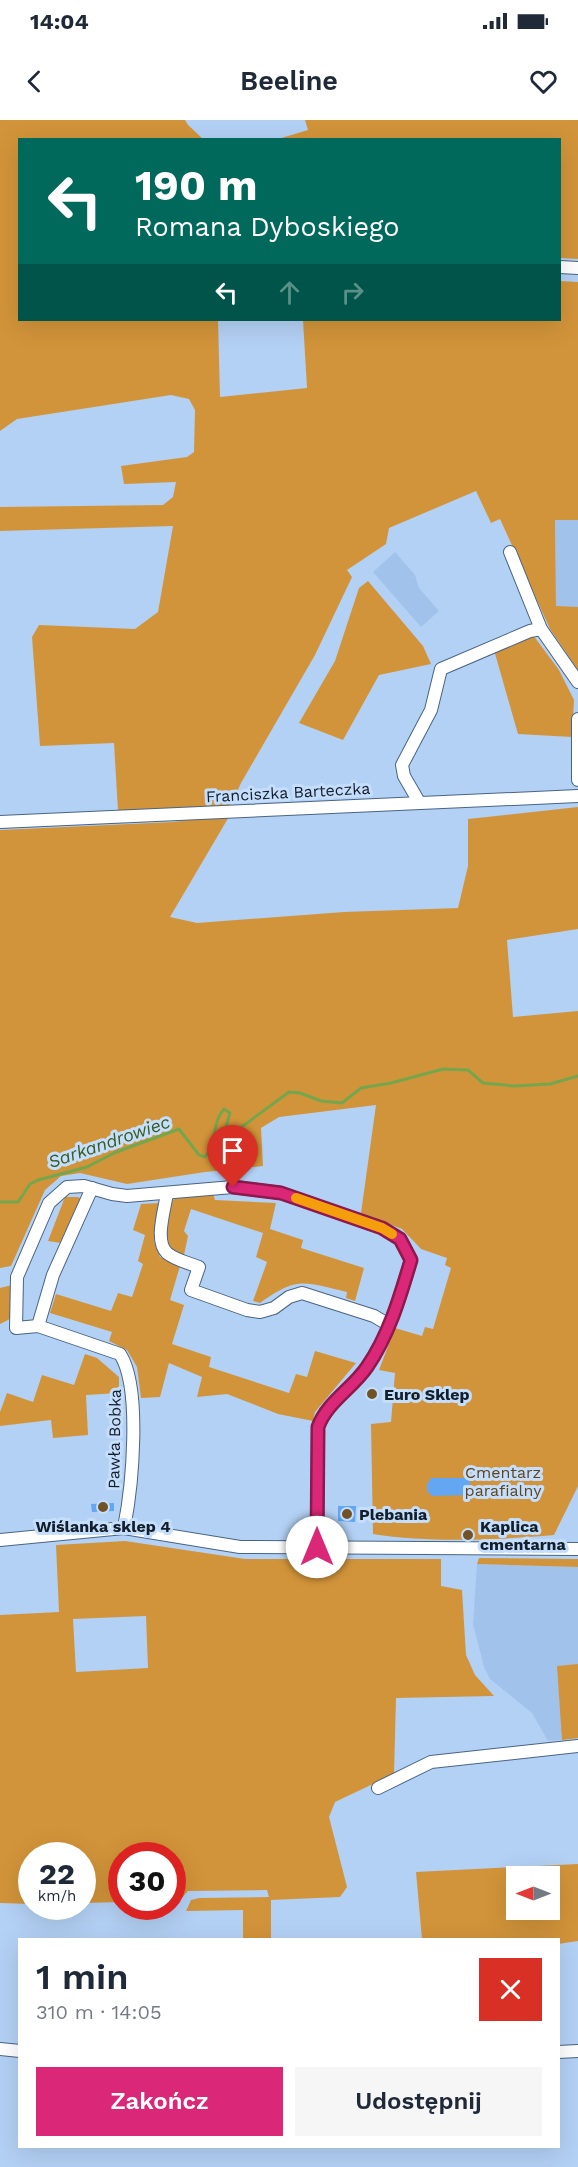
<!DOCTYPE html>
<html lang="pl">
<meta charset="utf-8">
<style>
body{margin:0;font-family:"Work Sans",sans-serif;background:#f6f6f7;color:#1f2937;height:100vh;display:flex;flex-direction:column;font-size:22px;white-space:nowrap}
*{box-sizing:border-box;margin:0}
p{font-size:20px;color:#747a83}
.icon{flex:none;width:33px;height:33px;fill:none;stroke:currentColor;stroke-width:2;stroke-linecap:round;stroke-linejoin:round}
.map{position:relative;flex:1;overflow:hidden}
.details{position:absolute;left:18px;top:1818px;width:542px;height:210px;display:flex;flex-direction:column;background:#fff;border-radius:0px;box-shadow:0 6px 24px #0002}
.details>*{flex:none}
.guide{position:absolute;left:18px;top:18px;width:543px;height:183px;border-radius:0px;box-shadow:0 6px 24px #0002;background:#00695c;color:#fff;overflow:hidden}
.needle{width:39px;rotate:270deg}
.buttons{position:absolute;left:506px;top:1746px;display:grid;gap:12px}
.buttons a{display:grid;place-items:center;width:54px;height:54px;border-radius:0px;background:#fff;box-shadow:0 6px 24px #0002;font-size:30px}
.speed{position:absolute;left:18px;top:1722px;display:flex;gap:12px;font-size:30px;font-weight:700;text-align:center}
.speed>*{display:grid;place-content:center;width:78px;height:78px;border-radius:50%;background:#fff;box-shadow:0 6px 24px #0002;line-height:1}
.speed small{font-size:15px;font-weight:400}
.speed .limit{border:9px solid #d22;background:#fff;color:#111}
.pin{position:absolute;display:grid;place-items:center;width:51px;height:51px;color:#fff;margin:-62px -26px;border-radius:50% 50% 50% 0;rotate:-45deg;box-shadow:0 0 6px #0007}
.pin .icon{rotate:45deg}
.me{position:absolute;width:66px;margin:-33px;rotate:0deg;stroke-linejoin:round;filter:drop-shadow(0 0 4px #0008)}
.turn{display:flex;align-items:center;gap:21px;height:126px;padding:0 18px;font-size:27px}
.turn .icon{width:78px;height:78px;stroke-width:2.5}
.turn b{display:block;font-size:42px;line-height:51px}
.lanes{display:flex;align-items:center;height:57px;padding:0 18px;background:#0003;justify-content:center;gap:30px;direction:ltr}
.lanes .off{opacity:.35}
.round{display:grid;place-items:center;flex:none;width:63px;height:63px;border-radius:0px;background:#f6f6f7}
.headline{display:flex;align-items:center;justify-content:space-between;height:102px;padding:0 18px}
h1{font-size:36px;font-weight:600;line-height:45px}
.primary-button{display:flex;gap:12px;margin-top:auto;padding:12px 18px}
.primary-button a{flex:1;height:69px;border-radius:0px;background:#db2777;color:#fff;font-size:24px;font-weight:600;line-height:69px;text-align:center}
.primary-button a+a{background:#f6f6f7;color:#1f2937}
.status{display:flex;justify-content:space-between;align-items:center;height:42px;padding:0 30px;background:#fff;direction:ltr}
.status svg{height:16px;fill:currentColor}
header{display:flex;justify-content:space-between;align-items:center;height:78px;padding:0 18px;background:#fff;font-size:27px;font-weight:600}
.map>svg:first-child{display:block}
</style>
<div class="status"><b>14:04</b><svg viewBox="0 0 49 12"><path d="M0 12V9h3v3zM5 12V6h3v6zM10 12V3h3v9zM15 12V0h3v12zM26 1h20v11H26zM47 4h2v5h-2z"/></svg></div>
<header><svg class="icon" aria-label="back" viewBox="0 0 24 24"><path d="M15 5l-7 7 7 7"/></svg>Beeline<svg class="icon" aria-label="heart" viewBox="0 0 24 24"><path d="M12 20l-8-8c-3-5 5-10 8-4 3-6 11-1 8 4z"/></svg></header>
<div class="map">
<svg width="578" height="2047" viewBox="0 0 578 2047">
<rect width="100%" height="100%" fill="#b3d1f5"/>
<g fill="#a1c3eb">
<polygon points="555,400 578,400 578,487 556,487"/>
<polygon points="395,432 415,455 419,468 439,491 421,507 373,452"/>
<polygon points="477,1444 578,1447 578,1618 548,1621 532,1593 490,1559 484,1547 473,1504"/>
</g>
<g fill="#d2943a" fill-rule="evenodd">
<polygon points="0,0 185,0 188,5 203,19 20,20 20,200 218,200 220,277 307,268 303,200 560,200 560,161 578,162 578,400 555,400 556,486 578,487 578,550 550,509 500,399 491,403 476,371 389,408 386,424 347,450 352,457 315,535 241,663 231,685 118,691 114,623 40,626 32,517 39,505 135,509 158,492 173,406 0,411 0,387 163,385 173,377 176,362 124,364 121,346 187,337 194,332 195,290 189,279 171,275 17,299 0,311"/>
<polygon points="305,0 578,0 578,139 560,138 560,20 278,19 308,10"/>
<polygon points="368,461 423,526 431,544 379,555 343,620 299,603 335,541 359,468"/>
<polygon points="533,515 559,550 574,580 572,617 518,614 494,530"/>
<path d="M 578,687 L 578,809 L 507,820 L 513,897 L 578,891 L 578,1366 L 554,1415 C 497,1420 429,1423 373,1414 L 371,1304 L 391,1302 L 395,1253 L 379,1250 L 395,1208 L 422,1216 L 425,1207 L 433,1209 L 451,1148 L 445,1145 L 447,1138 L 421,1129 L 402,1109 L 361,1093 L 376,985 L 279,997 L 261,1008 L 263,1046 L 205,1052 L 127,1064 L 80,1053 L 61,1056 L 45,1070 L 11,1146 L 0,1148 L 0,710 L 173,702 L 230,695 L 170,797 L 197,803 L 344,792 L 458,788 L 468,746 L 468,699 Z"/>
<path d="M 213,1073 L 215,1080 L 276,1083 L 270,1109 L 303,1120 L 301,1128 L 364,1148 L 355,1181 L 346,1178 L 347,1172 C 304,1162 298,1156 260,1183 L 253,1181 L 267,1142 L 256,1137 L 263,1113 L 191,1089 L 184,1111 L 188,1116 L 184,1135 L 169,1130 L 164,1123 L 171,1083 L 175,1078 Z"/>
<polygon points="65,1077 78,1077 83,1080 61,1123 48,1121"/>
<polygon points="160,1083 154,1121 160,1137 180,1146 170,1180 184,1185 172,1224 211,1237 209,1247 289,1273 296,1254 307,1257 315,1231 356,1243 315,1292 313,1301 278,1294 227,1274 197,1277 202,1257 169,1243 160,1277 141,1278 137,1247 127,1230 109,1221 112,1212 50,1193 56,1174 111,1191 118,1173 132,1177 143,1144 138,1141 145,1115 133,1110 141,1084"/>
<polygon points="12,1165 10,1199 0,1204 0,1168"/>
<polygon points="85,1234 97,1238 119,1257 119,1273 86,1275 88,1315 53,1318 51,1300 0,1306 0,1292 7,1273 33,1282 42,1255 74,1265"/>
<path d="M 125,1421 L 245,1439 L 441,1439 L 441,1466 L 462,1470 L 466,1535 L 475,1555 L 494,1576 L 396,1578 L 394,1654 L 335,1682 L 329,1697 L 347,1767 L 340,1777 L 271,1780 L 271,1819 L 243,1819 L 243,1790 L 186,1791 L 191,1780 L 199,1778 L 269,1777 L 267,1770 L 188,1771 L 180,1780 L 173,1780 L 172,1736 L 122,1736 L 121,1782 L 83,1783 L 82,1736 L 32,1736 L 31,1784 L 0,1783 L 0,1495 L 59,1492 L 56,1425 ZM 146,1496 L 148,1548 L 76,1552 L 73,1499 Z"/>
<polygon points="479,1438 578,1439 578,1447 477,1444"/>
<polygon points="578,1544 578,1618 562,1620 557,1546"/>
<path d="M 578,1744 L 578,1821 L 558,1824 L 558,1820 L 422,1819 L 416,1752 ZM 516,1756 L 549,1756 L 549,1790 L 516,1790 Z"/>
</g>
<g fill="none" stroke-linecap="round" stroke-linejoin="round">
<path stroke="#75a64d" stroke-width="3" d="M 0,1082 L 18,1082 L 30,1064 L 38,1060 L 87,1047 L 114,1033 L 179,1009 L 199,1035 L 205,1037 C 218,1023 211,1003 224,989 L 230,993 L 226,1007 L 236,1011 L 289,972 L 300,973 L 321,981 L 342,983 L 361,968 L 391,963 L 443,949 L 468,950 L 483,963 L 514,966 L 550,964 L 578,956"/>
</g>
<g fill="#63a6f2">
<polygon points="431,1358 470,1358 470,1375 432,1376 427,1371 427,1364"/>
<polygon points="114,1383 114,1391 92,1392 91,1384"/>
<polygon points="338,1386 356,1386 355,1402 338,1401"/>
</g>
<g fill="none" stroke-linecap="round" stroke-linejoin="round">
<g stroke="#496483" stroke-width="14">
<g id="minor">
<polyline points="560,147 578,148"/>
<polyline points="510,432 541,509 578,562"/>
<polyline points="578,599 578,660"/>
<polyline points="419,682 404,656 402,645 431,590 441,549 530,511 541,509"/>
<polyline points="0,702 578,676"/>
<path d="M 167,1073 C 165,1089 154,1121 167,1133 C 175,1140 189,1143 199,1147 L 191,1170 L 247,1190 L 260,1192 L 274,1188 L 289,1177 L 302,1173 L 374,1196 L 389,1205"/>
<polyline points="38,1206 53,1155 92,1068"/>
<path d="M 124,1408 C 132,1368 142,1268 120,1234 L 38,1206 L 16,1208 L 17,1157 L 49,1083 L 67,1067 L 84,1066 L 112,1074 L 127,1076 L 233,1067 L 281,1073 L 382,1108 L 400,1119 L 411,1140 C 400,1177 389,1215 367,1247 C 352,1269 327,1282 318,1307 L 317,1427"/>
<polyline points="0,1420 124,1408 240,1427 578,1429"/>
<polyline points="378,1668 431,1642 578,1626"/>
<polyline points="0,1929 20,1931"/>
<polyline points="558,1932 578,1931"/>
</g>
</g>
<use href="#minor" stroke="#fff" stroke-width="12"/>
</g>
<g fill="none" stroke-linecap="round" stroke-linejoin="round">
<g stroke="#8e194d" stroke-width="15">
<path id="route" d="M 233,1067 L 281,1073 L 382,1108 L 400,1119 L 411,1140 C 400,1177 389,1215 367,1247 C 352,1269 327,1282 318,1307 L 317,1427"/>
</g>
<use href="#route" stroke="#db2777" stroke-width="10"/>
<polyline stroke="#f59e0b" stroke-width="10" points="296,1078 382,1108 392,1114"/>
</g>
<g fill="#715227" stroke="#c5defb" stroke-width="2">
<circle cx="372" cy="1274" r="6"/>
<circle cx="103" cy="1387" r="6"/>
<circle cx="347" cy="1394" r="6"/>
<circle cx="468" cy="1415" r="6"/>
</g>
<g text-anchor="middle" stroke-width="6" stroke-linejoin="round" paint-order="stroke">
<g font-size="16" fill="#131e2b" stroke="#c5defb">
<text transform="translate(288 672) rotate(-3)" y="6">Franciszka Barteczka</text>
<text transform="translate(114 1319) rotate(-89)" y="6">Pawła Bobka</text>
</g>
<g font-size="16" font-weight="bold" fill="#131e2b" stroke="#c5defb" text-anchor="start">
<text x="384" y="1280">Euro Sklep</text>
<text x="359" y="1400">Plebania</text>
<text x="103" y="1412" text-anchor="middle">Wiślanka sklep 4</text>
<text x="480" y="1412">Kaplica<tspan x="480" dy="18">cmentarna</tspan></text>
</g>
<g font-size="16" fill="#5e431e" stroke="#c5defb">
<text x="503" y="1358">Cmentarz<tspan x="503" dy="18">parafialny</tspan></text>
</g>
<g font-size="18" font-style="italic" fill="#3a5a1d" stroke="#c5defb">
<text transform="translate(109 1022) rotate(-19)" y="6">Sarkandrowiec</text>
</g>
</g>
</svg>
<div class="buttons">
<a><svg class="needle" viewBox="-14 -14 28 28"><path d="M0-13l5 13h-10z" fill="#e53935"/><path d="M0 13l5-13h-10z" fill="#747a83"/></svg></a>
</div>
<div class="speed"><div>22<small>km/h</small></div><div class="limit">30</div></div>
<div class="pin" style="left:233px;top:1067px;background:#d93025"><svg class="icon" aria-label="arrive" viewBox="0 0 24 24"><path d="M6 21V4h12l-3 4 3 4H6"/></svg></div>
<svg class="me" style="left:317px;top:1427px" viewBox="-20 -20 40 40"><circle r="19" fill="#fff"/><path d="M0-13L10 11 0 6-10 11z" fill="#db2777"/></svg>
<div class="guide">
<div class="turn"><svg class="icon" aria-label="left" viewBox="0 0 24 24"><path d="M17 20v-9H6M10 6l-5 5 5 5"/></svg><div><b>190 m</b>Romana Dyboskiego</div></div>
<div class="lanes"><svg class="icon" aria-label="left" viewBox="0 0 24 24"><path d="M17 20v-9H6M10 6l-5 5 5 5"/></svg><svg class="icon off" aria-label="ahead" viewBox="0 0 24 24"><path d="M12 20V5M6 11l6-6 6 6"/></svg><svg class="icon off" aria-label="right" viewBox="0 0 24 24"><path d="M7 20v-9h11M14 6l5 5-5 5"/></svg></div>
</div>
<section class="details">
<div class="headline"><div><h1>1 min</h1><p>310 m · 14:05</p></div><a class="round" style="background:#d93025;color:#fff"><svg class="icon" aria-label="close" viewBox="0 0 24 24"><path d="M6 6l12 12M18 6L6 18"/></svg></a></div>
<div class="primary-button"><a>Zakończ</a><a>Udostępnij</a></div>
</section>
</div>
